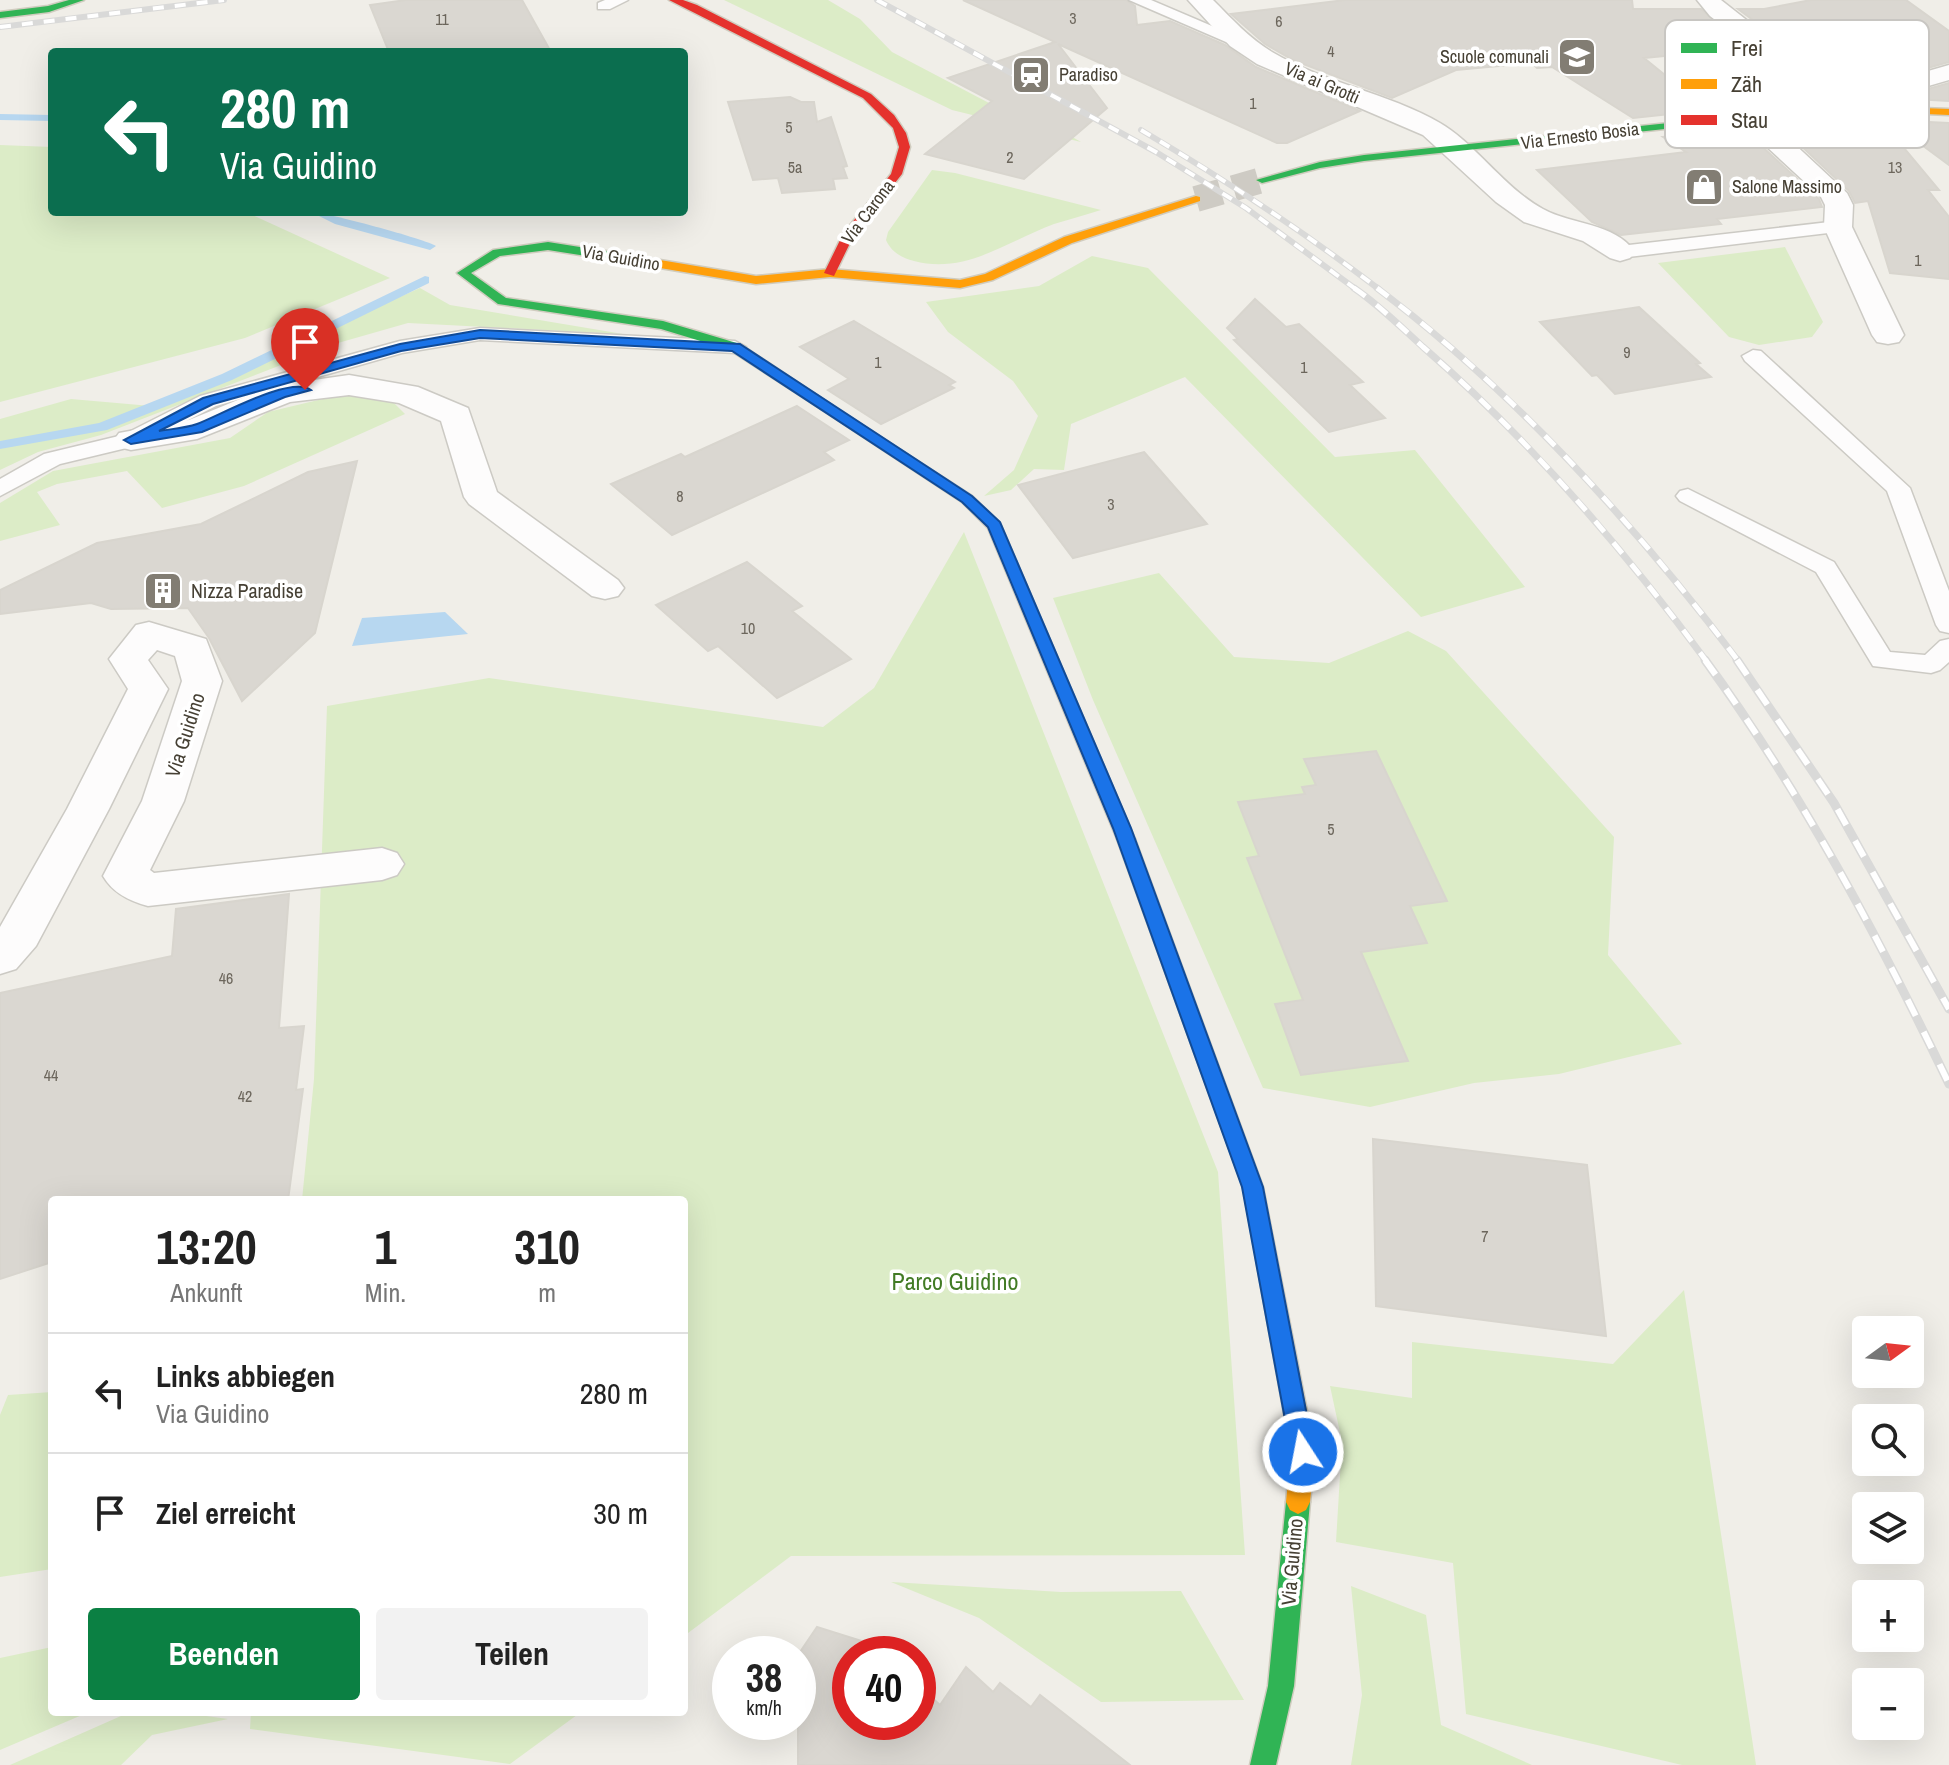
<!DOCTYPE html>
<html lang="de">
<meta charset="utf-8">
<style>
body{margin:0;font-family:"Archivo Narrow",sans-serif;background:#f2f2f2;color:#222;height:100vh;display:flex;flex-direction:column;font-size:30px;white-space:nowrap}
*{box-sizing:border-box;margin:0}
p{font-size:26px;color:#767676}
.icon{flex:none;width:44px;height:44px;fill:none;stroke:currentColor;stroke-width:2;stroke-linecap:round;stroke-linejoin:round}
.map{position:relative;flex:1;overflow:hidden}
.details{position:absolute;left:48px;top:1196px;width:640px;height:520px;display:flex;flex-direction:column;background:#fff;border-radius:8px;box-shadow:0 8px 32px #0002}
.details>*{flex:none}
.top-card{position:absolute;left:48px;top:48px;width:640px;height:168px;border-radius:8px;box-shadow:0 8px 32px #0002;background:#0b6e4f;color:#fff;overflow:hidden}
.needle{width:52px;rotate:75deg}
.buttons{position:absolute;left:1852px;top:1316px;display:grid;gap:16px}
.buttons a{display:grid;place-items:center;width:72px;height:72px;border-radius:8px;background:#fff;box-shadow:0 8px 32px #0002;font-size:40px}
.speed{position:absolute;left:712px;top:1636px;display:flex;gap:16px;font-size:40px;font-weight:700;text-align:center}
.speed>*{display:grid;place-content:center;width:104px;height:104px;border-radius:50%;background:#fff;box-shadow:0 8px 32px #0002;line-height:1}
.speed small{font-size:20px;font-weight:400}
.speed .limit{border:12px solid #d22;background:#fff;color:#111}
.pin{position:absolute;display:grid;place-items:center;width:68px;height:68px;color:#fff;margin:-82px -34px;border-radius:50% 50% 50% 0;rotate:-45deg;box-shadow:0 0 8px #0007}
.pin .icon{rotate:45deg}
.me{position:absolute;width:88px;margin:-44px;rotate:349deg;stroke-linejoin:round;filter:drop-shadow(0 0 6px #0008)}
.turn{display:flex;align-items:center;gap:28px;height:168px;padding:0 40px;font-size:36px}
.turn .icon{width:104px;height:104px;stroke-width:2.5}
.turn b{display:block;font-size:56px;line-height:68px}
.eta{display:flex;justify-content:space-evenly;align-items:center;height:136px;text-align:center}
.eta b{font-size:48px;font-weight:700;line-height:56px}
.button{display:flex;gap:16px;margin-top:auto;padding:16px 40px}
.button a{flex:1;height:92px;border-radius:8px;background:#0b8043;color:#fff;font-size:32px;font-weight:700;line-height:92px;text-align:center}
.button a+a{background:#f2f2f2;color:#222}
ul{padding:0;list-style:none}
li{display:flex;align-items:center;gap:24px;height:120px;padding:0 40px;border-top:2px solid #e0e0e0}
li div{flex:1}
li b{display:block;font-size:30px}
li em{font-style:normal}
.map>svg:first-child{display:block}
</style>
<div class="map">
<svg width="1949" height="1765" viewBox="0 0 1949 1765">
<rect width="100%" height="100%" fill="#f0eee8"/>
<g fill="#dcecc7">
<polygon points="724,0 828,0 860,19 892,52 989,103 1004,98 1081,142 952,110"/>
<polygon points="0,145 52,147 52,212 246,212 390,278 245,338 0,402"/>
<path d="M 932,170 L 955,173 L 1101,210 C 1086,215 1070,219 1054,224 C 1008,241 965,275 914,261 C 902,258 891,252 886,240 L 888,232 Z"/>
<polygon points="1785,247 1823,322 1812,337 1759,345 1729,337 1658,263"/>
<polygon points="1092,256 1148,268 1335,457 1415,450 1525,587 1421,617 1185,377 1071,424 1064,470 1034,469 1011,490 984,496 1014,470 1038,416 1013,381 948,332 926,302 1039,286"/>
<polygon points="420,288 450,305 623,334 408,323 338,343 101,435 38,452 0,470 0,419 71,399 151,406"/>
<polygon points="386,395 405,414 244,486 162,508 127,471 57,484 37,492 60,525 0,541 0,503 53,471 230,438 268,412 335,396"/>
<polygon points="964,532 1218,1172 1245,1555 791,1556 684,1636 684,1200 302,1200 314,1079 327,706 489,678 823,727 874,688"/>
<polygon points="1159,573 1234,657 1329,663 1408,631 1446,651 1614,837 1608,955 1682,1044 1559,1074 1474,1083 1370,1107 1263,1088 1093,700 1053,598"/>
<polygon points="1684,1290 1756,1765 1682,1765 1466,1714 1453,1563 1336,1542 1342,1442 1330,1386 1412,1398 1412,1342 1613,1364"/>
<polygon points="52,1392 52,1569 0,1577 0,1415 8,1395"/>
<polygon points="891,1582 1061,1592 1181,1591 1244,1700 1101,1702 979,1618"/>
<polygon points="1351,1586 1426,1615 1441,1725 1532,1765 1351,1765 1362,1695"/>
<polygon points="52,1647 52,1712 89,1712 0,1750 0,1658"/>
<polygon points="130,1712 177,1712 228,1719 152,1735 121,1765 10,1765"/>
<polygon points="251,1712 581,1712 510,1764 250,1729"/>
</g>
<polygon fill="#b7d7f0" points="445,612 468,634 352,646 362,618"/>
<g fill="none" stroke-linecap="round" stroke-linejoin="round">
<g fill="#b7d7f0" fill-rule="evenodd">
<polygon points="0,114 52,115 52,121 0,120"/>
<path d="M 311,212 C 325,212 425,239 436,246 L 430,250 L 335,224 Z"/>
<polygon points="425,276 429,277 429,283 232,380 107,430 0,449 0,441 99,423 222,374"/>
</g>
</g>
<g fill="#dad7d1" stroke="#d8d5ce" stroke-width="2">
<polygon points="406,0 522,0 551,52 389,52 370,5"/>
<polygon points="963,0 1126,0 1135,6 1137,25 1170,21 1225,45 1256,67 1360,111 1287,143 1277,143 1058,44 1107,108 1024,179 925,154 992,101 948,78 1055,42"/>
<polygon points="1345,0 1632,0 1633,9 1701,9 1747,48 1644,58 1708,110 1633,118 1552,67 1537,68 1532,63 1456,70 1392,98 1293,60 1265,44 1231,14"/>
<polygon points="1811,0 1906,0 1949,31 1949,62 1875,83 1861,97 1857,97 1738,9 1764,9"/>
<polygon points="1949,83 1949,101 1896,98"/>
<polygon points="790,97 801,102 814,102 817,122 831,117 847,166 843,167 847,178 833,179 835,189 782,193 778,178 753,180 728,102"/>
<polygon points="1888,120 1949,123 1949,165"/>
<polygon points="1731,130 1745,141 1756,141 1819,199 1822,207 1717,219 1721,224 1621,235 1592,222 1537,170 1686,152 1663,137"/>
<polygon points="1796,141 1899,142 1939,190 1928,190 1949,217 1949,279 1890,273 1868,201 1855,203 1849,191"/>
<polygon points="1255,299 1286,327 1299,324 1363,382 1350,385 1385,418 1329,432 1234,340 1238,339 1227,328"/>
<polygon points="1639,307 1700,363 1696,364 1711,377 1615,394 1597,375 1592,376 1540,322"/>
<polygon points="854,321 946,376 955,382 949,385 954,388 881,424 828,390 849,379 800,347"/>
<polygon points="797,406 849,440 824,452 834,460 672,535 611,484 681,454 685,457"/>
<polygon points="1144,452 1207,524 1073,558 1018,485"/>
<polygon points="357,461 315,633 242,701 209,638 188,608 111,609 91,603 0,614 0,590 97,543 201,524 308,472"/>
<polygon points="747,562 802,606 792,611 851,659 777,698 718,646 708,651 656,605"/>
<polygon points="1376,751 1447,901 1410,906 1427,943 1361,952 1408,1061 1301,1075 1275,1004 1303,1000 1247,858 1259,856 1238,802 1305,794 1302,787 1316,785 1304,759"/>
<polygon points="289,894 279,1028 304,1026 296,1090 303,1089 288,1200 52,1200 52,1262 0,1279 0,993 172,956 176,909"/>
<polygon points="1373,1139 1587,1165 1606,1336 1376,1306"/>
<polygon points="817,1627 874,1645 884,1654 850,1654 850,1722 918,1722 918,1685 940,1705 966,1667 993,1692 1000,1683 1031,1707 1040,1695 1130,1765 798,1765 798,1655"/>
</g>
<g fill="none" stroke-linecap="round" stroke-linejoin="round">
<polyline stroke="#cecbc4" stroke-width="26" stroke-dasharray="26 13" stroke-linecap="butt" points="1196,199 1262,180"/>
<g stroke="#cccac4" stroke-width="3">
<g id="lane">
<polygon points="605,0 628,0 610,9 598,9 598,3"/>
<polygon points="1129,0 1151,0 1247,41 1245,45 1233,45"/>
<polygon points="1838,221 1845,223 1848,227 1845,231 1620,258 1610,252 1620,246"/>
<polygon points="480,328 735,341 746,347 735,353 480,340 402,353 216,406 139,445 60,464 0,496 0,479 44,454 123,435 200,396 400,341"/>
<polygon points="1753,350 1761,351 1910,488 1949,591 1949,633 1940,631 1936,625 1887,491 1745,361 1742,356"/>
<polygon points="1688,489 1834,562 1890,652 1925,655 1940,641 1949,639 1949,662 1940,670 1931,673 1873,666 1816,572 1680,501 1676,496 1680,491"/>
</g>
</g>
<g stroke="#cccac4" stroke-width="3">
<g id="street">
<path d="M 1188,0 L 1213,0 C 1232,19 1249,38 1272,52 C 1324,83 1388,93 1440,123 C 1475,143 1504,188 1543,209 C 1571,225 1614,222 1635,252 L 1630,258 L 1620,261 L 1610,258 L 1583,241 L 1524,222 L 1496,202 L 1423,135 L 1257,64 L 1230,46 Z"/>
<polygon points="1697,0 1721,0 1856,106 1876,86 1949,65 1949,80 1894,96 1877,113 1859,113 1856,109 1844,115 1835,112 1710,16"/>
<polygon points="1750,109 1759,111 1847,193 1853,205 1852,227 1904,335 1899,342 1888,344 1877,342 1872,335 1824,227 1825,205 1821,197 1741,123 1737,117 1741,111"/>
<polygon points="349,375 418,387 468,408 497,492 618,580 624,588 618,596 605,599 592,596 469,504 464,497 441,421 399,403 349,395 290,402 197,439 131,450 119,447 114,440 119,433 189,420 272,386"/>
<path d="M 149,622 L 206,639 L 222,681 L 184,801 L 150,870 L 154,873 L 382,848 L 397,853 L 404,864 L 397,875 L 382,880 L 148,906 C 129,901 113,893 103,876 L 142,801 L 182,681 L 175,656 L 157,650 L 148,660 L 168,689 L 109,809 L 36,946 L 16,969 L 0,974 L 0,927 L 67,809 L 128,689 L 109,659 L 136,625 Z"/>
</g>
</g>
<g stroke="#d0ccbf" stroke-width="3">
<g id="fast">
<polygon points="69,0 84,0 49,12 0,18 0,12 48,6"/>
<polygon points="1839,105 1843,106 1843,110 1364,161 1320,168 1262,183 1256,180 1320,162 1364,155"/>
<polygon points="548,242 618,253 624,257 618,261 548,250 500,256 471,273 506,298 663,321 740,344 833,406 831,409 821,409 730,350 661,329 498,304 457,273 493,250"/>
<polygon points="1298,1490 1306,1494 1310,1502 1294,1686 1276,1765 1250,1765 1268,1686 1286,1502 1290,1494"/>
</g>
</g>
<g stroke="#d0ccbf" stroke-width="3">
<g id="slow">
<polygon points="1839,105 1949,109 1949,115 1835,110 1835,106"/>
<polygon points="1196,196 1200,197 1200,201 1072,243 993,280 960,288 830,277 756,284 618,261 612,257 618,253 756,276 830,269 960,280 985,274 1064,237"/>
<polygon points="1126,833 1135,839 1263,1187 1315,1452 1310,1502 1306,1510 1298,1514 1290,1510 1286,1502 1291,1452 1243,1187 1117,839"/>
</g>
</g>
<g stroke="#d0ccbf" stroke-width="3">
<g id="jam">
<polygon points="669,0 683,0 697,5 871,94 894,115 906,133 910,147 902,174 854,235 834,276 824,273 843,234 891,174 899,147 893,128 863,98"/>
<polygon points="826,402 972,496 1000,523 1135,839 1132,843 1120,843 1117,839 988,528 962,502 821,409 821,403"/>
</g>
</g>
<use href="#lane" fill="#fdfcfc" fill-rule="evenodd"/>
<use href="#street" fill="#fdfcfc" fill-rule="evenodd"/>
<use href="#fast" fill="#30b455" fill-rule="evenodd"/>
<use href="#slow" fill="#ff9f0a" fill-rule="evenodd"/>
<use href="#jam" fill="#e5322d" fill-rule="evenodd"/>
<g stroke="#d9d9d8" stroke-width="6">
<g id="rail-far2">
<polyline points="877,0 1156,152 1246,208 1357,290"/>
<polyline points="0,27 224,0"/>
<path d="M 1141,130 C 1224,179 1303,231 1380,290"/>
</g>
</g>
<g stroke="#d9d9d8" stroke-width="7">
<g id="rail-far1">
<path d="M 1354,288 C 1379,305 1401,327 1423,347 C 1530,440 1623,548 1707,662"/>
<path d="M 1377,288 C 1516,393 1634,523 1739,662"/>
</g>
</g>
<g stroke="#d9d9d8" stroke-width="9">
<g id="rail">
<path d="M 1705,660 C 1802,793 1878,936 1949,1084"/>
<polyline points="1737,660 1834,803 1949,1009"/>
</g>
</g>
<use href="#rail-far2" stroke="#fff" stroke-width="4" stroke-dasharray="11" stroke-linecap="butt"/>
<use href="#rail-far1" stroke="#fff" stroke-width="5" stroke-dasharray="14" stroke-linecap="butt"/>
<use href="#rail" stroke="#fff" stroke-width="6" stroke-dasharray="18" stroke-linecap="butt"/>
</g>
<path fill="#1a73e8" stroke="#114b97" stroke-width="2" d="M 480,330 L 740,344 L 972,496 L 1000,522 L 1131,828 L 1263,1187 L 1314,1452 L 1311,1460 L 1303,1464 L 1294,1460 L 1291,1452 L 1242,1187 L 1113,828 L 988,527 L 962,502 L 732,351 L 480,338 L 401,351 L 213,404 L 159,431 C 172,429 186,428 197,424 C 221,415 291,375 311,390 L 285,397 L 202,432 L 131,444 L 124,440 L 203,398 L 400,344 Z"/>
<defs>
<g id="school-square" transform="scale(2)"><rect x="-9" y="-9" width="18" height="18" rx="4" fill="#827d73" stroke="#fff"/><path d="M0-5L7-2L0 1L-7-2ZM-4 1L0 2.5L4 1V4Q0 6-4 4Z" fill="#fff"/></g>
<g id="station-square" transform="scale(2)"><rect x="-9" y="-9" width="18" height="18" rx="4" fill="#827d73" stroke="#fff"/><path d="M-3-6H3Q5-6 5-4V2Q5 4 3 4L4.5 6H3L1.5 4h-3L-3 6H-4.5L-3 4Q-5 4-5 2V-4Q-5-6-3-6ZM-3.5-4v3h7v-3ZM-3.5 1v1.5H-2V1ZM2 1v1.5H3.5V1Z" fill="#fff"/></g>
<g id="shop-square" transform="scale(2)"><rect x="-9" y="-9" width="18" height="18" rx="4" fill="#827d73" stroke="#fff"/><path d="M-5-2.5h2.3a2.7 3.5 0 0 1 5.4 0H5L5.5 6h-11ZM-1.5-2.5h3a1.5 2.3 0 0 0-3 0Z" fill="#fff"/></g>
<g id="building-square" transform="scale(2)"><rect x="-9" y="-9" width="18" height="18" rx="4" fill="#827d73" stroke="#fff"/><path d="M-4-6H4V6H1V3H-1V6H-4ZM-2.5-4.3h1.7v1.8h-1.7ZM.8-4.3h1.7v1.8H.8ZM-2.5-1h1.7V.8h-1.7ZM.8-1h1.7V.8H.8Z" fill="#fff"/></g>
</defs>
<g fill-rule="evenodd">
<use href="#school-square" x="1577" y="57"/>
<use href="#station-square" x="1031" y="75"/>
<use href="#shop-square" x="1704" y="187"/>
<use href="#building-square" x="163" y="591"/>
</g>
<g text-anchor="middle" stroke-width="7" stroke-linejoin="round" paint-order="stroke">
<g font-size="16" fill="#6c665c">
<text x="1073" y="24">3</text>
<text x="442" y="25">11</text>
<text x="1279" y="27">6</text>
<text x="1331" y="57">4</text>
<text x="1253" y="109">1</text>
<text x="789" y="133">5</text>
<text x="1010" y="163">2</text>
<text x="795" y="173">5a</text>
<text x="1895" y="173">13</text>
<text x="1918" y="266">1</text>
<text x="1627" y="358">9</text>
<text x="878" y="368">1</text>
<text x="1304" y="373">1</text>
<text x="680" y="502">8</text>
<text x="1111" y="510">3</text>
<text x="748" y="634">10</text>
<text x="1331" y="835">5</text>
<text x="226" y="984">46</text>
<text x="51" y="1081">44</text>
<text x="245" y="1102">42</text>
<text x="1485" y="1242">7</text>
</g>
<g font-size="18" fill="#464034" stroke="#fff" text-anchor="start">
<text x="1549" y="63" text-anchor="end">Scuole comunali</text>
<text x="1059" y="81">Paradiso</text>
<text x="1732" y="193">Salone Massimo</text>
</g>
<g font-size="18" fill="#464034" stroke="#fff">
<text transform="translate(1322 83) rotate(23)" y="6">Via ai Grotti</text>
<text transform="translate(1580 136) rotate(-7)" y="6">Via Ernesto Bosia</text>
<text transform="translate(868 212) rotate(-53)" y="6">Via Carona</text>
<text transform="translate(621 258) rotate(10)" y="6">Via Guidino</text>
</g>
<g font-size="20" fill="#464034" stroke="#fff" text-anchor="start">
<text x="191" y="598">Nizza Paradise</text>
</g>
<g font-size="20" fill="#464034" stroke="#fff">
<text transform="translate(185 735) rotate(-72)" y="7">Via Guidino</text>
<text transform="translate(1292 1562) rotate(-85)" y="7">Via Guidino</text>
</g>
<g font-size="24" fill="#427b25" stroke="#fff">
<text x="955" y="1290">Parco Guidino</text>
</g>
</g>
<rect x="1665" y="20" width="264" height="128" rx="12" fill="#fff" stroke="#c8c6c2" stroke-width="2"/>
<rect x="1681" y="43" width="36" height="10" fill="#30b455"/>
<rect x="1681" y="79" width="36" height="10" fill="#ff9f0a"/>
<rect x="1681" y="115" width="36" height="10" fill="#e5322d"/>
<g font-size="22" fill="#464034">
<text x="1731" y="56">Frei</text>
<text x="1731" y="92">Zäh</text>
<text x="1731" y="128">Stau</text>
</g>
</svg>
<div class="buttons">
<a><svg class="needle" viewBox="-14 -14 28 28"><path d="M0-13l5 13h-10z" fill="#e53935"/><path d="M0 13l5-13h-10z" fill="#767676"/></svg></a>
<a><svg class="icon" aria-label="search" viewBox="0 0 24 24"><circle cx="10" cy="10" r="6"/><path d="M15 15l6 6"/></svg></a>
<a><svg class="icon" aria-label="layers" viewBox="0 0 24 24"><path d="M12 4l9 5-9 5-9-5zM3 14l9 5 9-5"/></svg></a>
<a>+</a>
<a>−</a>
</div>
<div class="speed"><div>38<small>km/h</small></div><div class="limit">40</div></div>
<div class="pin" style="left:305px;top:390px;background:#d93025"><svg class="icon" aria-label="arrive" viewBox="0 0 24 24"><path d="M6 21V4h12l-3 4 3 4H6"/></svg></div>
<svg class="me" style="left:1303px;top:1452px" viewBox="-20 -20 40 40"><circle r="17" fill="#1a73e8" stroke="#fff" stroke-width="3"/><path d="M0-11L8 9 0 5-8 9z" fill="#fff"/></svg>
<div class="top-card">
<div class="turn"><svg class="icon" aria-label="left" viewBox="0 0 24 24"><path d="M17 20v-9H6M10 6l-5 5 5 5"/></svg><div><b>280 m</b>Via Guidino</div></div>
</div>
<section class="details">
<div class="eta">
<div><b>13:20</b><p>Ankunft</p></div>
<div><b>1</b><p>Min.</p></div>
<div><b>310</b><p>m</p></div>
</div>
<ul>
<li><svg class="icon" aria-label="left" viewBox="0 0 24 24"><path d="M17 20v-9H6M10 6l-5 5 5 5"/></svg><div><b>Links abbiegen</b><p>Via Guidino</p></div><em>280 m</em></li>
<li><svg class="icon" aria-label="arrive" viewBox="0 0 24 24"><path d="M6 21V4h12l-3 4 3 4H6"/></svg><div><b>Ziel erreicht</b></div><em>30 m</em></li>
</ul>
<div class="button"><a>Beenden</a><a>Teilen</a></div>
</section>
</div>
